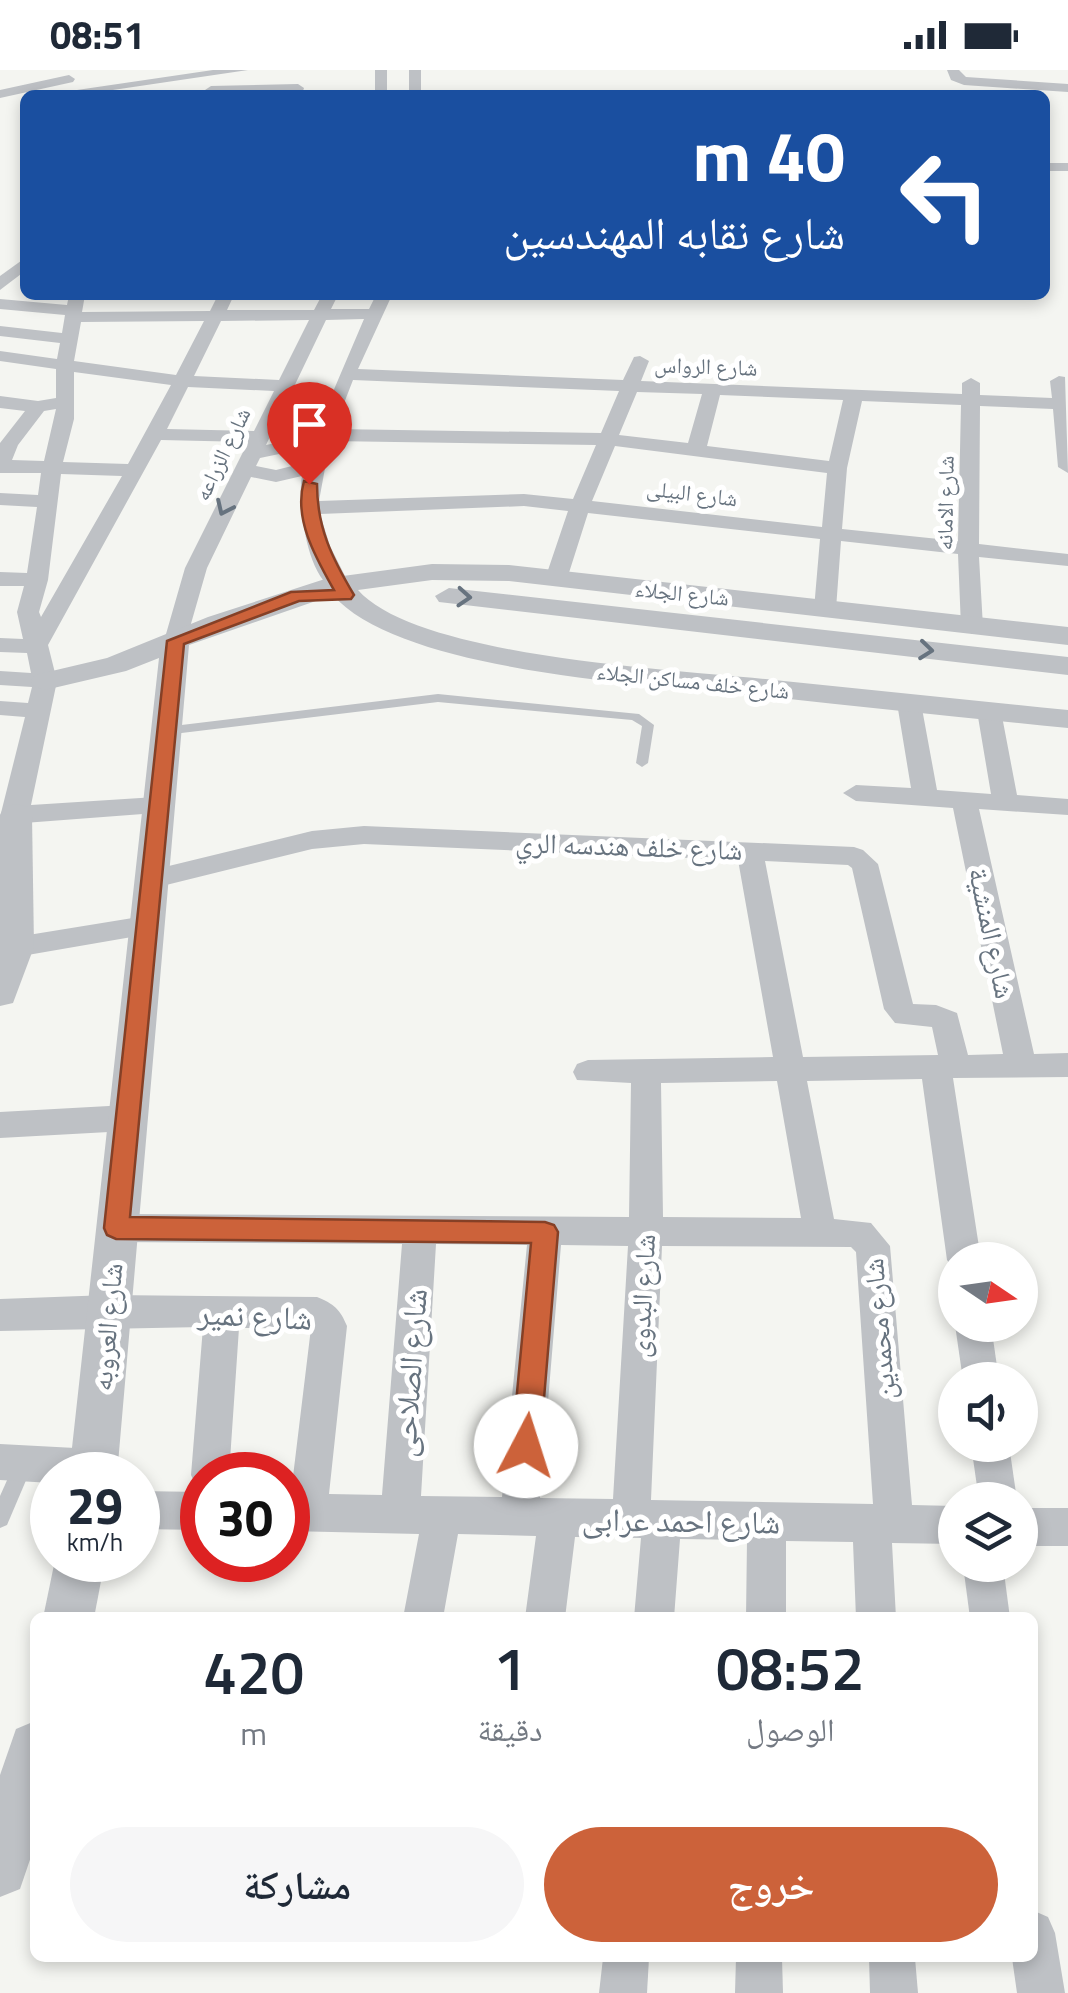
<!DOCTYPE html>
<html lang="ar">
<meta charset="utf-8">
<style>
body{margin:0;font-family:"Titillium Web","Noto Naskh Arabic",sans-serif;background:#f6f6f7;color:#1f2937;direction:rtl;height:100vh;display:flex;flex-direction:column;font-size:38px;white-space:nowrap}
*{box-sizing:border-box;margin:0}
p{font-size:32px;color:#747a83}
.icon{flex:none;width:55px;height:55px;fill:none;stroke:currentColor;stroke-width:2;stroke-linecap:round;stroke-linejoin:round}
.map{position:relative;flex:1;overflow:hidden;direction:ltr}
.side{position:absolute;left:30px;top:1542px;width:1008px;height:350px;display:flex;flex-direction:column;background:#fff;border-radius:15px;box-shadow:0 5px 15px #0003;direction:rtl}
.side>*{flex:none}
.hud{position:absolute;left:20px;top:20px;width:1030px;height:210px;border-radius:15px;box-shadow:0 5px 15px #0003;direction:rtl;background:#1a4fa0;color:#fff;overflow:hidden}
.needle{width:65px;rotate:103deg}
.tools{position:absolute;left:938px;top:1172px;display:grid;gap:20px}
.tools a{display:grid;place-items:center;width:100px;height:100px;border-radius:50%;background:#fff;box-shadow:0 5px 15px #0003;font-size:50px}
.speed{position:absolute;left:30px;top:1382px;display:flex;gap:20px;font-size:50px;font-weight:700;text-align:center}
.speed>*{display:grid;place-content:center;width:130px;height:130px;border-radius:50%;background:#fff;box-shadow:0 5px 15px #0003;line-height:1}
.speed small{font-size:25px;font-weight:400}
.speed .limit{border:15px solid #d22;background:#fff;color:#111}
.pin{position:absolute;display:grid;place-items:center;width:85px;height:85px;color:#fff;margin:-102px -42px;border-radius:50% 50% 50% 0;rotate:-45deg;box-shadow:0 0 10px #0007}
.pin .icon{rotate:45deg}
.me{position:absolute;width:110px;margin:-55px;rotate:5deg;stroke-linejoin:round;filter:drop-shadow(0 0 8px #0008)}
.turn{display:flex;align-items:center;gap:35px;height:210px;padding:0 40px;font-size:45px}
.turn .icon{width:130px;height:130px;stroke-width:2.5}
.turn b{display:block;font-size:70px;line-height:85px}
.eta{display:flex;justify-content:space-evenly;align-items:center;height:170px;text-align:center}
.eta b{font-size:60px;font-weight:600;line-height:70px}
.button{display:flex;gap:20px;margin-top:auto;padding:20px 40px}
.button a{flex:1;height:115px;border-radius:60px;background:#cc623a;color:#fff;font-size:40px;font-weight:600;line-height:115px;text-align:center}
.button a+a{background:#f6f6f7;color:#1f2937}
.status{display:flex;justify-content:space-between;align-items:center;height:70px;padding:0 50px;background:#fff;direction:ltr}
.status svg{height:28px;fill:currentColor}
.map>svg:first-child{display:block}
</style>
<div class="status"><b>08:51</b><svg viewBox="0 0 49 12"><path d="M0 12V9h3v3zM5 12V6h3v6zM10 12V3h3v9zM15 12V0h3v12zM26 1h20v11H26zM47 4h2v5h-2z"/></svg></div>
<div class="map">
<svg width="1068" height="1923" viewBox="0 0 1068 1923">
<rect width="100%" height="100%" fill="#f4f5f1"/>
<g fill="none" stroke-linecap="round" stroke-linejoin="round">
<g fill="#bec1c5" fill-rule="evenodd">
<polygon points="438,624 639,644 654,655 648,693 642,697 636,693 642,656 632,650 438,632 165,665 159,661 165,657"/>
<polygon points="24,1385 31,1388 33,1394 7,1455 0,1458 0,1426 17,1388"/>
</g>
<g fill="#bec1c5" fill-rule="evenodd">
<polygon points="213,0 248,0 79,25 43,25"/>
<rect x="375" y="0" width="12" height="25"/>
<rect x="409" y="0" width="12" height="25"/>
<polygon points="947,0 959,0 966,7 1068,14 1068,22 964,15 951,10"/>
<polygon points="69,5 75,9 73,12 0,28 0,20"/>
<polygon points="298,14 304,18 303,21 211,24 205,20 211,16"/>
<rect x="1045" y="93" width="23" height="8"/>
<polygon points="25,188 25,201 0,220 0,206"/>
<path d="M 69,225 L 85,225 L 82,242 L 210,241 L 218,225 L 234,225 L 227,240 L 314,240 L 322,225 L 338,225 L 331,239 L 369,239 L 376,225 L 392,225 L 358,299 L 623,310 L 634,287 L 640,286 L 649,291 L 641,311 L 962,324 L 962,313 L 971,308 L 980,313 L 980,325 L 1052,328 L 1050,311 L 1059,306 L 1065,307 L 1068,403 L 1058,397 L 1053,339 L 980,336 L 979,474 L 1068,484 L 1068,496 L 979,487 L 983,557 L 972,564 L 961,557 L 958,484 L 841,471 L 836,539 L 825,546 L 814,539 L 820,469 L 588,443 L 567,509 L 556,516 L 545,509 L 568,441 L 524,436 L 320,444 L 330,476 L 349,514 L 338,521 C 307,513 297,432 302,406 L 276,412 L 251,407 L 207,498 L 186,571 L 175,578 L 164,571 L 185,498 L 248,372 L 161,370 L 48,575 L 57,611 L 31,735 L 156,727 L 169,735 L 156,743 L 24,753 L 9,771 L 0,774 L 0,747 L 25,647 L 0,645 L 0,631 L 28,633 L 32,617 L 0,615 L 0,601 L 31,603 L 27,583 L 0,582 L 0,568 L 23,569 L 17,542 L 24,516 L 0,516 L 0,502 L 27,503 L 37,437 L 0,435 L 0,423 L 38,425 L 41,403 L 0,403 L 0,373 L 25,341 L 0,338 L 0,326 L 38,331 L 56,328 L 56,299 L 0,291 L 0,281 L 57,289 L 60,273 L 0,266 L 0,256 L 62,263 L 65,245 L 0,239 L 0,229 L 67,235 ZM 364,249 L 309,378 L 285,371 L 266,375 L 326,250 ZM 309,250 L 279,310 L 194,306 L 221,251 ZM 204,251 L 176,305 L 74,291 L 81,252 ZM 74,302 L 171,315 L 128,394 L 63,392 L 74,349 ZM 353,310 L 619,321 L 601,363 L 334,359 ZM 188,317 L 274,321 L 254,361 L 167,359 ZM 637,322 L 702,324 L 688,373 L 619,365 ZM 720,325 L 843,330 L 829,391 L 707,376 ZM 862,331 L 961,335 L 958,471 L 842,459 L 847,398 ZM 56,339 L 44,391 L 12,390 L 18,375 L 44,341 ZM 330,371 L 596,375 L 573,429 L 524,424 L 319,431 ZM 615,376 L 827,403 L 822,457 L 592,431 ZM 284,383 L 305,389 L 304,393 L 276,400 L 256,396 L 260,388 ZM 61,404 L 122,406 L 41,547 L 39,542 L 48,510 Z"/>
<path d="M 909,626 L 921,633 L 937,720 L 991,724 L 977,641 L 989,634 L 1001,641 L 1017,725 L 1068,729 L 1068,745 L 979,739 L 1034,984 L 1068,983 L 1068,1007 L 953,1008 L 981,1190 L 955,1190 L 955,1201 L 947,1190 L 922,1009 L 807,1011 L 834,1149 L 871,1153 L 890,1176 L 912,1435 L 955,1436 L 955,1474 L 892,1473 L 896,1548 L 856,1548 L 853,1472 L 786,1471 L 786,1548 L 746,1548 L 747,1470 L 680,1469 L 674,1548 L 634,1548 L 641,1468 L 575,1467 L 565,1548 L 525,1548 L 536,1466 L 458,1464 L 443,1548 L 403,1548 L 419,1464 L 288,1461 L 288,1423 L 291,1423 L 311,1258 L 239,1258 L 229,1405 L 202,1405 L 202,1420 L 197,1418 L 191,1405 L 203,1257 L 0,1261 L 0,1229 L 109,1225 L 317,1227 C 334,1234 340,1239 347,1256 L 329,1424 L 382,1425 L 402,1174 L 116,1172 L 104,1168 L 99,1158 L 104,1148 L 116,1144 L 629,1147 L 631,1013 L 577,1010 L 573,1002 L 577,994 L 588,990 L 773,987 L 738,790 L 364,774 L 312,779 L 150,819 L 140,817 L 136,810 L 140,803 L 312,761 L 364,756 L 854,777 L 863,780 L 878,794 L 913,934 L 936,935 L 957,943 L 968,985 L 1003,984 L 953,738 L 856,731 L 843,723 L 856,715 L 911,718 L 897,633 ZM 765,791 L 848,795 L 852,798 L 884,939 L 895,953 L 932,957 L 938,985 L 803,987 ZM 777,1011 L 801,1148 L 663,1147 L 661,1013 ZM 436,1174 L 527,1175 L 502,1427 L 421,1426 ZM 561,1175 L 628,1176 L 613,1429 L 540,1428 ZM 662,1176 L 851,1177 L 856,1182 L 873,1434 L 651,1430 Z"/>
<polygon points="145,846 155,849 159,856 155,863 16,887 6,884 2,877 6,870 16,867"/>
<polygon points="127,1035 138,1039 143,1048 138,1057 127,1061 0,1068 0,1042"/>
<polygon points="955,1255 991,1255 999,1310 963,1310"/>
<polygon points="0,1374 94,1379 107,1384 113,1397 110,1405 52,1405 52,1413 0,1410"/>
<polygon points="971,1375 1009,1375 1017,1430 979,1430"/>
<polygon points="138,1421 202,1422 202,1460 138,1459"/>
<rect x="1020" y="1438" width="48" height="38"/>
<polygon points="963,1495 1003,1495 1010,1548 970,1548"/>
<polygon points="1032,1840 1048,1847 1055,1863 1065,1923 1017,1923 1012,1888 1032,1888"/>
<polygon points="603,1888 649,1888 647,1923 599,1923"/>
<polygon points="736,1888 782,1888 783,1923 735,1923"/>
<polygon points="869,1888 915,1888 918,1923 870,1923"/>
</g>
<g fill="#bec1c5" fill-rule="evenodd">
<path d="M 432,494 L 509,495 L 1068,557 L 1068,575 L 509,511 L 432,510 L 358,520 C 418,588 681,600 774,610 C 872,620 970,630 1068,640 L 1068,658 C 969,648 870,638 771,627 C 666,616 401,604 333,525 L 189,575 L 117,1405 L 69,1405 L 159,588 L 126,601 L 45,620 L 35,617 L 30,611 L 35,605 L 107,588 L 208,547 L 328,508 Z"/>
<polygon points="449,518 1068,587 1068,605 439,532 435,526"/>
<polygon points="16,734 28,737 32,745 34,877 13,933 0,936 0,745 4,737"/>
<polygon points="55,1490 105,1490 94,1548 43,1548"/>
<polygon points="35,1651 35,1775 20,1819 0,1827 0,1705 16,1659"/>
</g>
</g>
<defs><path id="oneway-chevron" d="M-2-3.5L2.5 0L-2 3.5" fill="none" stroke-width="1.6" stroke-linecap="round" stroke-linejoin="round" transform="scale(2.5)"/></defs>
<g stroke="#67737f">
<use href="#oneway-chevron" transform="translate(224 438) rotate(115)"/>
<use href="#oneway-chevron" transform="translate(464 527) rotate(4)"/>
<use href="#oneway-chevron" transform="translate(926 580) rotate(6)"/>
</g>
<path fill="#cc623a" stroke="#854026" stroke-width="2.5" d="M 304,411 L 317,414 C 317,458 332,488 354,525 L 351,529 L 299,531 L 184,574 L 130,1147 L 545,1152 L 554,1155 L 558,1162 L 540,1376 L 536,1386 L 526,1389 L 516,1386 L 512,1376 L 531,1173 L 116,1169 L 107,1165 L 104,1158 L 167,571 L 291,522 L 334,520 C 316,488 293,449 304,411 Z"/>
<g text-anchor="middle" stroke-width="10" stroke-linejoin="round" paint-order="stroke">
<g font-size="22" fill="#67737f" stroke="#fff">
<text transform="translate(706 296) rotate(2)" y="8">شارع الرواس</text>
<text transform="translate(222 384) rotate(-64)" y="8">شارع الزراعه</text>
<text transform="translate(692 423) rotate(7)" y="8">شارع البيلى</text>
<text transform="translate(945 433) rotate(-89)" y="8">شارع الامانه</text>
<text transform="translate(682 523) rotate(6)" y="8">شارع الجلاء</text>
<text transform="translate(693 611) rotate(6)" y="8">شارع خلف مساكن الجلاء</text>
</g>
<g font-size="28" fill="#67737f" stroke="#fff">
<text transform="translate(629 776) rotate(2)" y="10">شارع خلف هندسه الري</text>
<text transform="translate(992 863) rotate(78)" y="10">شارع المنشية</text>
<text transform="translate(642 1226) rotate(-87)" y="10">شارع البدوى</text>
<text transform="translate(107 1257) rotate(-85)" y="10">شارع العروبه</text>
<text transform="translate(879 1259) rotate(-95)" y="10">شارع محمدين</text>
</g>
<g font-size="32" fill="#67737f" stroke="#fff">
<text transform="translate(255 1246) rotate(3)" y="11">شارع نمير</text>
<text transform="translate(410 1303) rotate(-86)" y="11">شارع الصلاحى</text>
<text transform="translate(681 1451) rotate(1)" y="11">شارع احمد عرابى</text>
</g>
</g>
</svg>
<div class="tools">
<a><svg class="needle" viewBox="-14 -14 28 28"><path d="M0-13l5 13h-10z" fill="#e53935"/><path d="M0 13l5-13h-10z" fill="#747a83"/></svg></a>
<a><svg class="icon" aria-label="sound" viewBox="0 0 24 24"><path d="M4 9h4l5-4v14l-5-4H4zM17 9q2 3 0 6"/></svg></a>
<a><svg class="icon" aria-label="layers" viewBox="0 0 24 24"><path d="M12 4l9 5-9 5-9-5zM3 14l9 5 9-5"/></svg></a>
</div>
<div class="speed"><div>29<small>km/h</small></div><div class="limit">30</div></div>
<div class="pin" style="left:309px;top:414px;background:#d93025"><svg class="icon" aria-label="arrive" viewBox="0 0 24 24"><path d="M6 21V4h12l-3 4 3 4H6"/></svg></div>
<svg class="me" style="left:526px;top:1376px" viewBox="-20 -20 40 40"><circle r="19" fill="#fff"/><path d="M0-13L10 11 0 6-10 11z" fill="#cc623a"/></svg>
<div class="hud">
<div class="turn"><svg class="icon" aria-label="left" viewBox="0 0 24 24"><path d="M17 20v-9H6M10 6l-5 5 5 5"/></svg><div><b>40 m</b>شارع نقابه المهندسين</div></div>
</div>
<section class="side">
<div class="eta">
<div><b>08:52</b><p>الوصول</p></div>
<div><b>1</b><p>دقيقة</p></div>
<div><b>420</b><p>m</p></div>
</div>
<div class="button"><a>خروج</a><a>مشاركة</a></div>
</section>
</div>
